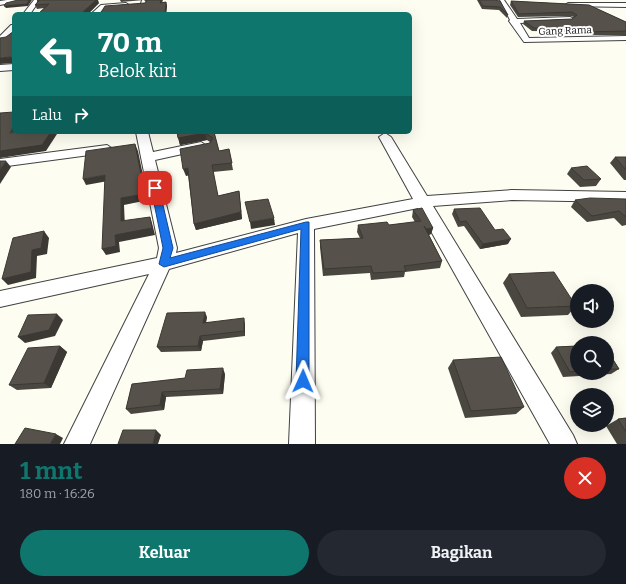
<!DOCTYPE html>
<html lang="id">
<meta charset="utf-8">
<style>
body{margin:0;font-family:Bitter,serif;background:#242831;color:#f1f3f6;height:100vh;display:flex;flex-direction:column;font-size:15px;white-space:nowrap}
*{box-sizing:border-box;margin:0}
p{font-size:13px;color:#9ea1a6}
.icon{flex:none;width:22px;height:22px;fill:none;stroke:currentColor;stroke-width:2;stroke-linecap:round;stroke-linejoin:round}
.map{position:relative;height:444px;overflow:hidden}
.sheet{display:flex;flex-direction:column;background:#171b24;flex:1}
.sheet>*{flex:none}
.banner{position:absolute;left:12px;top:12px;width:400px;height:122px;border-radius:6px;box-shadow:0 4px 16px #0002;background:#0f766e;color:#fff;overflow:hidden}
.buttons{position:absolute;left:570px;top:284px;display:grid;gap:8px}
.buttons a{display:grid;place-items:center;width:44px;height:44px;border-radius:50%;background:#171b24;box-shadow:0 4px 16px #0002;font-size:20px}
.pin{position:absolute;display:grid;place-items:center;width:34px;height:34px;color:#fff;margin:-17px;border-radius:8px;box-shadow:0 2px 6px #0006}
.me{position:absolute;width:44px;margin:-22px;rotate:1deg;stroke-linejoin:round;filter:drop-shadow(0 0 3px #0008)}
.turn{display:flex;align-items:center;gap:14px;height:84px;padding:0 20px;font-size:18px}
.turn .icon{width:52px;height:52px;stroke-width:2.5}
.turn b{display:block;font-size:28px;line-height:34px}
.then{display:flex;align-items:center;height:38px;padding:0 20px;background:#0003;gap:8px;font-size:15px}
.round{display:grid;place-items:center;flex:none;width:42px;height:42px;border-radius:21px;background:#242831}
.head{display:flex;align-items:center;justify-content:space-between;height:68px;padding:0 20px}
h1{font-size:24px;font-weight:700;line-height:30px;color:#0f766e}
.primary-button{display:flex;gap:8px;margin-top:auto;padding:8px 20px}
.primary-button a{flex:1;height:46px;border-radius:24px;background:#0f766e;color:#fff;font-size:16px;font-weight:700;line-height:46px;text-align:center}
.primary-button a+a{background:#242831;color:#f1f3f6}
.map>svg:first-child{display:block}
</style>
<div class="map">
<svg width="626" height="444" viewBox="0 0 626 444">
<rect width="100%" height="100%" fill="#fdfdf1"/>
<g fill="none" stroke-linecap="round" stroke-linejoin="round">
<g stroke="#414141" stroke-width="2">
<g id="street">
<polygon points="7,0 23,0 0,5 0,1"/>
<polygon points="34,0 40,0 30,14 23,14"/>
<polygon points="142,0 148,0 144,14 138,14"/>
<polygon points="500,0 504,0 517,19 570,17 574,19 570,21 520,23 529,38 626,36 626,40 524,42 509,21 510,20"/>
<polygon points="126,3 129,5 128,6 105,8 98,14 91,14 101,5"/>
<polygon points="568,3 626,3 626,7 566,6 565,5"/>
<polygon points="11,25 14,25 14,31 0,42 0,36"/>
<polygon points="14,64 14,70 0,71 0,65"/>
<polygon points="136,132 148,132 153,152 201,142 207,146 205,149 155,160 177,248 176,253 306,219 413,199 379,137 385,133 391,137 427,196 512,190 626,192 626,202 512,200 433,206 573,435 577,444 550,444 418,208 314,229 315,444 289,444 298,233 169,269 90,444 64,444 149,274 0,307 0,291 157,258 159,248"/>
<polygon points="107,145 113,149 112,152 0,167 0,159"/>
</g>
</g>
<use href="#street" fill="#fff" fill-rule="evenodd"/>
</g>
<g fill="#4a4740">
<polygon points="37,0 99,3 88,14 38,14 44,8 37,9 35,5 37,2"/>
<polygon points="120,0 163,0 162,3 166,2 167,6 166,14 100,14 145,3 146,2 144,0 121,2"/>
<polygon points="477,0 493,0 508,15 507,18 499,10 482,9"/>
<polygon points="511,1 589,5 626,22 626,35 581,35 575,32 532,31 523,24 524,21 572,19 574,17 570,16 518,17 510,5"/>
<polygon points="177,132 214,132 219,151 229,149 233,170 213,172 218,196 239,191 242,219 196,230 194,224 188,175 186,176 210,142 207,140 180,145"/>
<polygon points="615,157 626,157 626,180 624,180 610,163"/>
<polygon points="571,168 601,179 596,186 580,187 567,174"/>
<polygon points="626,199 626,225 622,226 614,218 587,222 571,207 575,200"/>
<polygon points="454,209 495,230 508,244 480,249 464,226 458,227 452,214"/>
<polygon points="413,210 433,228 431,234 429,235 442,261 440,268 405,272 404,277 371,280 370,273 323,276 320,247 320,240 360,238 357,232 358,225 389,225 415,222 412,217"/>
<polygon points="509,274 576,306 568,315 521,317 503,283"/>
<polygon points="207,317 206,322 245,324 245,336 203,341 201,351 161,352 157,347"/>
<polygon points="60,346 67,352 51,388 17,390 9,385"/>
<polygon points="577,346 577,373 607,373 607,350 619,369 611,374 563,377 551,353 556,347"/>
<polygon points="453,360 524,407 516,414 465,418 448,368"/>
<polygon points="225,374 223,394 166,397 164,410 131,414 126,409 132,384"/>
<polygon points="626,418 626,444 617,444 606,426 618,419"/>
</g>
<g fill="#3c3934">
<polygon points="29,0 32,0 28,6 6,8 4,6"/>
<polygon points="96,0 98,0 99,3 88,14 81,14"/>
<polygon points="166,2 167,6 166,14 165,14"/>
<polygon points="11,57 14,60 14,63 0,64 0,58"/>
<polygon points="14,125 14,132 18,132 10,133"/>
<polygon points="51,132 56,132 57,134 46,151 0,158 0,151"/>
<polygon points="205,133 207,140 180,145 178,138"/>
<polygon points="135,144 138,151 148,200 124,205 125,228 121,221 121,198"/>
<polygon points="6,161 11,167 0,184 0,170"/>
<polygon points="188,168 190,175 186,176 183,169"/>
<polygon points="105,175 108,181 86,185 83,179"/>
<polygon points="239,191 242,219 196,230 194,224"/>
<polygon points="150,217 152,223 155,235 119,242 120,252 106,255 102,249 115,235"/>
<polygon points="274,218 275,225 251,229 250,222"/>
<polygon points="433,228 431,234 424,236 426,229"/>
<polygon points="44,231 49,238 47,254 37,256 36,278 8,285 2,279 32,250"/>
<polygon points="511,239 508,244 480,249 483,244"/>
<polygon points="205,312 207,317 205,328 203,323"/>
<polygon points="57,314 63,320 55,336 25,343 18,337"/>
<polygon points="244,318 245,324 245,336 244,331"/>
<polygon points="200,336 203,341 201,351 198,346"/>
<polygon points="60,346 67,352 51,388 44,383"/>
<polygon points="223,368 225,374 223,394 220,389"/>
<polygon points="162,392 166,397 164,410 160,405"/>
<polygon points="156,430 161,435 158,444 153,444"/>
<polygon points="56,434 63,438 60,444 50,444"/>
</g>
<g fill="#56524b" stroke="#3c3934">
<polygon points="18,0 29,0 27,4 4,6 6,3"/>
<polygon points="37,0 96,0 81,14 38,14 49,4 35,5 40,0"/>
<polygon points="147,0 161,0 160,3 166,2 165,14 100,14 105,6 145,3"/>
<polygon points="479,0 493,0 500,1 508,15 500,7 483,6"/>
<polygon points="511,1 589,5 626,22 626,31 583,32 577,28 534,28 524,21 572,19 577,15 572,12 519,14"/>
<polygon points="14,31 14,60 13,60 11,57 0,58 0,38 6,37"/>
<polygon points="14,112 14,125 10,133 20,132 51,132 42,145 0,151 0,113"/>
<polygon points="177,132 214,132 219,151 229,149 232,163 212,165 218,196 239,191 241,212 194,224 188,168 183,169 180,149 210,143 213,138 205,133 178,138"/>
<polygon points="135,144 145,194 121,198 121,221 150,217 152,228 115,235 116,246 102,249 105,175 83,179 86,151"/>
<polygon points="615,157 626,157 626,170"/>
<polygon points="0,161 6,161 0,170"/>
<polygon points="587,166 601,179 584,180 571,168"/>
<polygon points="590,198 626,199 626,217 619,211 592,216 575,200"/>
<polygon points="268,199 274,218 250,222 245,202"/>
<polygon points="422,208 433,228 426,229 424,226 442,261 404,266 406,271 373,273 371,266 324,269 320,240 363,238 358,225 387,222 389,225 421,221 413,210"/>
<polygon points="480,208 495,230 503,229 511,239 483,244 466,221 460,222 454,209"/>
<polygon points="44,231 41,248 32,250 31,272 2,279 13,238"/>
<polygon points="554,272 576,306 527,308 509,274"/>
<polygon points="205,312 203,323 244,318 244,331 200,336 198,346 157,347 167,313"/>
<polygon points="57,314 49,330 18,337 28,315"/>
<polygon points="60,346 44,383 9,385 28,348"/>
<polygon points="577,346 577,371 570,372 556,347"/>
<polygon points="607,350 619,369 607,369"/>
<polygon points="501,357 524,407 471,411 453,360"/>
<polygon points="223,368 220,389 162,392 160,405 126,409 132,384 185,378 187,370"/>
<polygon points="626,418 626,432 618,419"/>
<polygon points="25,428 56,434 50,444 15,444"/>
<polygon points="123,430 156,430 153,444 118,444"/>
</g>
<polygon fill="#1a73e8" stroke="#114b97" points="155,185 159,188 173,248 170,258 306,222 309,222 309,381 308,386 303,388 298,386 296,381 301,229 164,267 159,264 163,248 151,188"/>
<g text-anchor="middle" stroke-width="4" stroke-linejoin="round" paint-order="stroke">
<g font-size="10" fill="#0e0e0e" stroke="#fff">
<text transform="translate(565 30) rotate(-2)" y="4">Gang Rama</text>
</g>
</g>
</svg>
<div class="buttons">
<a><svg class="icon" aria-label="sound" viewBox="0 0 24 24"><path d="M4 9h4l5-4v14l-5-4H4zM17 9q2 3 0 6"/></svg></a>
<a><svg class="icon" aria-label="search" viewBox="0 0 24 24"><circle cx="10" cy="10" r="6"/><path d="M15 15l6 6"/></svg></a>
<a><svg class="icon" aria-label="layers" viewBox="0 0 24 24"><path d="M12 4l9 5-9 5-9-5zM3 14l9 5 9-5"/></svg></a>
</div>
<div class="pin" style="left:155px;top:188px;background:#d93025"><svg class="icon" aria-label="arrive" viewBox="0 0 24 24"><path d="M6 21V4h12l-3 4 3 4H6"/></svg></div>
<svg class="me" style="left:303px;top:381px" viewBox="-20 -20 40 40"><path d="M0-17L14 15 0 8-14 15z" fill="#1a73e8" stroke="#fff" stroke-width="4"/></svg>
<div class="banner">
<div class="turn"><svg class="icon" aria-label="left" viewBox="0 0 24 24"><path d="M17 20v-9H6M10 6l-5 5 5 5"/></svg><div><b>70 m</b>Belok kiri</div></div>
<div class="then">Lalu<svg class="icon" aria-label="right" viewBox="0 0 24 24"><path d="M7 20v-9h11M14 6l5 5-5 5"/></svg></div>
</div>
</div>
<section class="sheet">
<div class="head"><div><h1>1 mnt</h1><p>180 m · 16:26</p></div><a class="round" style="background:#d93025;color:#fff"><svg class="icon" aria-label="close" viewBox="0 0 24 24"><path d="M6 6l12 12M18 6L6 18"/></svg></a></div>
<div class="primary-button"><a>Keluar</a><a>Bagikan</a></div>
</section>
